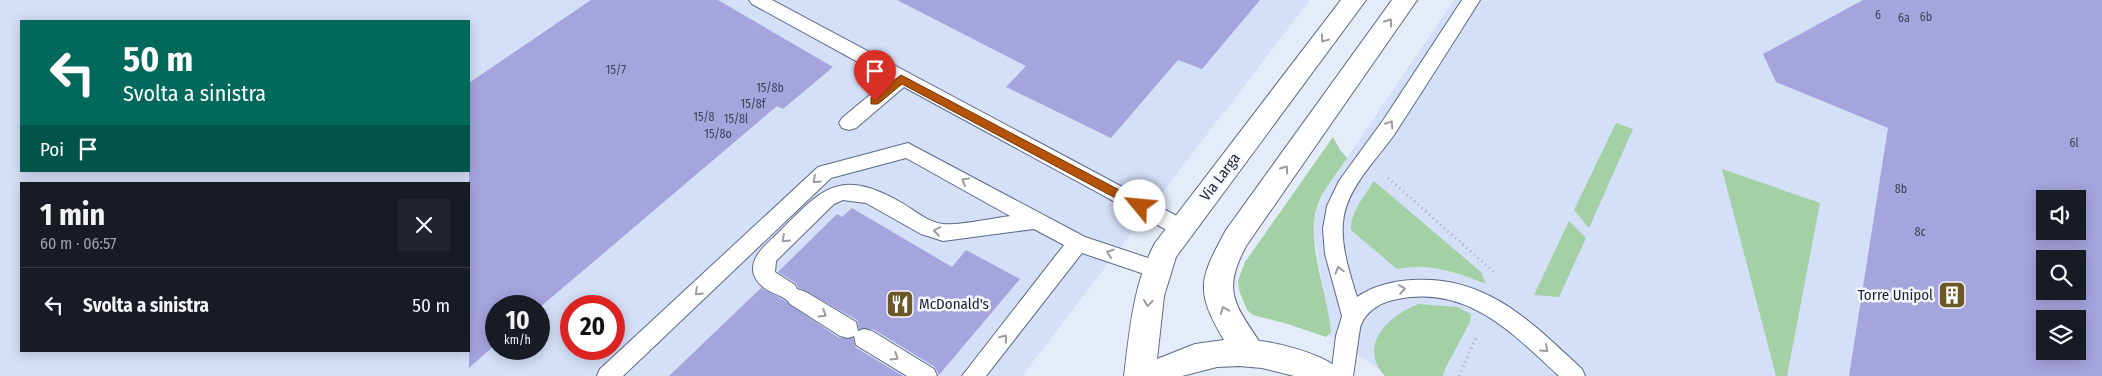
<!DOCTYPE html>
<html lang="it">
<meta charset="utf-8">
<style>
body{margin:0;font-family:"Fira Sans Condensed",sans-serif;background:#20242c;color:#f1f3f6;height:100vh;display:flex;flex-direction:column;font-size:19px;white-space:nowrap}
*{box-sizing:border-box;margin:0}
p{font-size:16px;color:#9ea1a6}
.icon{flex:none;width:28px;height:28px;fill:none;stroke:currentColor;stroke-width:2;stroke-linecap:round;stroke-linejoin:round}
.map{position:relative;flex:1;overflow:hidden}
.side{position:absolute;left:20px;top:182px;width:450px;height:170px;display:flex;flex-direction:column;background:#171b24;border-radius:0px;box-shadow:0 2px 12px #0003}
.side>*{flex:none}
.hud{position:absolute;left:20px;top:20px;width:450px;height:152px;border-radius:0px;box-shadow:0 2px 12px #0003;background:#00695c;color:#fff;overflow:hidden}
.tools{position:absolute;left:2036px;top:190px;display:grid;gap:10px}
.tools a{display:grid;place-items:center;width:50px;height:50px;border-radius:0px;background:#171b24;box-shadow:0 2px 12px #0003;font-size:25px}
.speed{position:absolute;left:485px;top:295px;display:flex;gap:10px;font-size:25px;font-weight:700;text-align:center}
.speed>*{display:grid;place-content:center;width:65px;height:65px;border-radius:50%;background:#171b24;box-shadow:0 2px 12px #0003;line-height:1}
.speed small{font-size:12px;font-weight:400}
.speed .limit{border:8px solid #d22;background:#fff;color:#111}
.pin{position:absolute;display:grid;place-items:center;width:42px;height:42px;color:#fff;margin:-51px -21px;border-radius:50% 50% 50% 0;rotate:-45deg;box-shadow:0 0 5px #0007}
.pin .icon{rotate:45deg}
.me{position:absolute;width:55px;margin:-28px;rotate:298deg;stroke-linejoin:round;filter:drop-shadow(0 0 4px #0008)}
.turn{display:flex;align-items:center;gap:18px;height:105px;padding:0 20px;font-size:22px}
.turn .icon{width:65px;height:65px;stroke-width:2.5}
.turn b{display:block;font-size:35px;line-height:42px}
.then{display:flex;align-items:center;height:48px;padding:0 20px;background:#0003;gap:10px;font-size:19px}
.round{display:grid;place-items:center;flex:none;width:52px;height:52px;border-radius:0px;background:#20242c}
.overview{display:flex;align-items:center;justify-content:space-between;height:85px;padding:0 20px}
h1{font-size:30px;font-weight:700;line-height:38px}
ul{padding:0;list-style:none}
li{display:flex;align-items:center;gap:15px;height:75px;padding:0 20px;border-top:1px solid #363941}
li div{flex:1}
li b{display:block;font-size:19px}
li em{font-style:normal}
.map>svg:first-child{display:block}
</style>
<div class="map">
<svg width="2102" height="376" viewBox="0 0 2102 376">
<rect width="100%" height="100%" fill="#e4ebf9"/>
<g fill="#d4dff8" fill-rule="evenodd">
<path d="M 0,0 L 1310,0 L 1022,376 L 0,376 ZM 21,21 L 469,21 L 469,171 L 21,171 ZM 21,184 L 469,184 L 469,351 L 21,351 ZM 496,306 L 539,306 L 539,349 L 496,349 ZM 571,306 L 614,306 L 614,349 L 571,349 Z"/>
<path d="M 1454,0 L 2102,0 L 2102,376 L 1389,376 L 1329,335 L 1330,327 L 1314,234 L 1316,210 L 1326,189 ZM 2045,199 L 2078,199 L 2078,231 L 2045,231 ZM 2045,259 L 2078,259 L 2078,291 L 2045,291 ZM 2045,319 L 2078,319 L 2078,351 L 2045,351 Z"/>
</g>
<g fill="#a3d1a5">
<polygon points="1616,123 1633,129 1589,228 1574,210"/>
<path d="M 1333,137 L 1340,150 L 1347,158 C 1337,174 1321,191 1316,210 C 1307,247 1328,295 1331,332 L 1326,337 L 1288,324 L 1253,315 L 1247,310 L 1239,290 L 1238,281 L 1245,262 Z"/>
<polygon points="1722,169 1820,203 1787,376 1776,376"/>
<path d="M 1374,181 L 1481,272 L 1486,284 C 1456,272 1430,263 1397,269 L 1351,230 C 1350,213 1365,195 1374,181 Z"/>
<polygon points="1569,221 1586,238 1559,297 1534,295"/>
<path d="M 1419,304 L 1457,307 L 1471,314 L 1470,322 L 1445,369 L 1443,376 L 1385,376 C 1357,345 1389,315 1419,304 Z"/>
</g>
<g fill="#a6a4dd" fill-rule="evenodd">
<polygon points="591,0 718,0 833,67 783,109 777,106 539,308 539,306 496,306 496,344 469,368 469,83"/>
<polygon points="897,0 1260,0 1202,69 1178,60 1111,138 1006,87 1026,66"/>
<path d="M 1863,0 L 2102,0 L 2102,376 L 1849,376 L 1888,128 L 1776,82 L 1763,54 ZM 2045,199 L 2078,199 L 2078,231 L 2045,231 ZM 2045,259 L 2078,259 L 2078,291 L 2045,291 ZM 2045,319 L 2078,319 L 2078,351 L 2045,351 Z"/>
<polygon points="852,208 952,267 966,250 1020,279 939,375 935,367 873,329 859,329 857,320 798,287 796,283 778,272 837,214 842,217"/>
<polygon points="761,288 782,299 839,338 853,338 855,347 903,376 669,376"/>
</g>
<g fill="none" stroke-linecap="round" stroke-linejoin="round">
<g stroke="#5c6987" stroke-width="2">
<g id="service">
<polygon points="749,0 772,0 1188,222 1191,228 1188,234 1181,236 1174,234 904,87 856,128 849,130 842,128 839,123 842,118 889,79 752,4"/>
<path d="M 1462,0 L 1480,0 C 1452,45 1423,90 1394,135 C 1377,159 1350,185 1344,215 C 1339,242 1349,271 1357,297 C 1373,286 1393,281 1412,280 C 1487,275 1531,322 1582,369 L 1585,376 L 1559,376 C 1510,331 1466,283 1393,300 C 1379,303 1364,313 1360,328 L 1353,376 L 1331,376 L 1336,336 L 1342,316 L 1325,254 L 1323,229 L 1327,206 L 1339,181 L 1384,119 Z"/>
<path d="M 908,143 L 1085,237 L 1163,263 L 1167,269 L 1163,275 L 1156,278 L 1082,253 L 986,376 L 962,376 L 1064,245 L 1034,229 L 943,241 L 921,234 L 866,203 L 843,200 L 834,204 L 776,261 L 775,272 L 795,285 L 797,289 L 806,292 L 856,322 L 858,331 L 864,329 L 872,331 L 934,369 L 937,376 L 907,376 L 856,345 L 854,336 L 848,338 L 840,336 L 790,304 C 785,293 762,295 754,275 C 749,259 764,246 774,237 C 821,191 836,165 902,203 C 914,210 929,223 943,224 C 956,226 995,218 1010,216 L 906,158 L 831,178 L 623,376 L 597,376 L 600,369 L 818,167 Z"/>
</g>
</g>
<g stroke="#5c6987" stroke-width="2">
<path id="secondary" d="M 1341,0 L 1366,0 L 1176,257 L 1164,296 L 1157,359 L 1195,344 L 1224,340 C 1194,290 1200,278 1226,230 L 1392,0 L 1417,0 L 1246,246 C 1223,290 1233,302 1259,341 C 1279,343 1318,353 1335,366 C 1338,368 1339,373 1341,376 L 1294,376 L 1262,368 L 1239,366 L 1217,367 L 1182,376 L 1124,376 C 1130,329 1133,285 1155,243 Z"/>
</g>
<g stroke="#a5acb9" stroke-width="3" stroke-dasharray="1 4" stroke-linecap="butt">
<polyline points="1388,178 1494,272"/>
<polyline points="1459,376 1477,336"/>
</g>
<use href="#service" fill="#fff" fill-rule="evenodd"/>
<use href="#secondary" fill="#fff" fill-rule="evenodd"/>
</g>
<defs><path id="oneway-chevron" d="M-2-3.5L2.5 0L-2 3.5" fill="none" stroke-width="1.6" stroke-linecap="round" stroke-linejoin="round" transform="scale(1.25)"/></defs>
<g stroke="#999ca1">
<use href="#oneway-chevron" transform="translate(1389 22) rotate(-54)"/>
<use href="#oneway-chevron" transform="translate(1324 39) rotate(127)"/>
<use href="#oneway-chevron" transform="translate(1390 124) rotate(-57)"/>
<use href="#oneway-chevron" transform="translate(1285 169) rotate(-55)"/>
<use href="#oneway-chevron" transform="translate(816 180) rotate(137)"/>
<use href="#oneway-chevron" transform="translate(965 181) rotate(-151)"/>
<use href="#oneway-chevron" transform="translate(937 231) rotate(-170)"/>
<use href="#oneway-chevron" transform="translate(785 239) rotate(137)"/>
<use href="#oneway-chevron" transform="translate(1110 253) rotate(-162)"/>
<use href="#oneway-chevron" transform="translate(1339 270) rotate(-106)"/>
<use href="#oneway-chevron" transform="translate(1402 289) rotate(-8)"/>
<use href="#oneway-chevron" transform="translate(698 292) rotate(137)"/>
<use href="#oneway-chevron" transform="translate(1148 303) rotate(96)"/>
<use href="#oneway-chevron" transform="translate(1224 310) rotate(-112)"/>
<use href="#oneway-chevron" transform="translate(823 314) rotate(32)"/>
<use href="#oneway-chevron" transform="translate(1004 338) rotate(-51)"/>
<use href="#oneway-chevron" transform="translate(1545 349) rotate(42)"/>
<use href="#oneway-chevron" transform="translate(895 357) rotate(32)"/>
</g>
<polygon fill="#b45309" stroke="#753606" points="901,75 1144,203 1144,209 1136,209 902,84 878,104 871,104 871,98"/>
<defs>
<g id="building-square" transform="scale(1.4375)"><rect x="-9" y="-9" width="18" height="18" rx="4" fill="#6c5726" stroke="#f5f8ff"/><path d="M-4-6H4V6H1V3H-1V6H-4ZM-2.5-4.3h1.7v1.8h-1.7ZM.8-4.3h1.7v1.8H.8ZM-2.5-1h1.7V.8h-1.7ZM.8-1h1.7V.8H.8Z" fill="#fff"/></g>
<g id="restaurant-square" transform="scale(1.4375)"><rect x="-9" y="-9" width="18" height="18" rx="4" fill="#6c5726" stroke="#f5f8ff"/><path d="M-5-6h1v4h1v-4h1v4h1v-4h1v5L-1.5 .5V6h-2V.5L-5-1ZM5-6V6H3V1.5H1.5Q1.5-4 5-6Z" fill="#fff"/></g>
</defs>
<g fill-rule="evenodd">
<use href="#building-square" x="1952" y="295"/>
<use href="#restaurant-square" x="900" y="304"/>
</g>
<g text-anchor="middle" stroke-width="5" stroke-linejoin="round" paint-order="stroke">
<g font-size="12" fill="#3f425a">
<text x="1878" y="19">6</text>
<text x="1926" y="21">6b</text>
<text x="1904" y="22">6a</text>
<text x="616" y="74">15/7</text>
<text x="770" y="92">15/8b</text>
<text x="753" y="108">15/8f</text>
<text x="704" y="121">15/8</text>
<text x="736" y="123">15/8l</text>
<text x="718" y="138">15/8o</text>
<text x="2074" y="147">6l</text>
<text x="1901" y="193">8b</text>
<text x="1920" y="236">8c</text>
</g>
<g font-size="15" fill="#1d222f" stroke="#f5f8ff">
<text transform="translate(1220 177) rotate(-53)" y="5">Via Larga</text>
</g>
<g font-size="15" fill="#1d222f" stroke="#f5f8ff" text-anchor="end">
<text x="1933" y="300">Torre Unipol</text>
<text x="919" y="309" text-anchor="start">McDonald's</text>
</g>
</g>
</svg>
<div class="tools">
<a><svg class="icon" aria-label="sound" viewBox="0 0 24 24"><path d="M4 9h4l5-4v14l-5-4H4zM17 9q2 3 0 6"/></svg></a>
<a><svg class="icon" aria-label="search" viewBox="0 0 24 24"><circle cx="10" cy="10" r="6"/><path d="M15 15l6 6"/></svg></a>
<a><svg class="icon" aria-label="layers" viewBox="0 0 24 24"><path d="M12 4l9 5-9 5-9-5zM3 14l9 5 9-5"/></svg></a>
</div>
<div class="speed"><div>10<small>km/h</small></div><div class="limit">20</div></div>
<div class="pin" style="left:875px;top:101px;background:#d93025"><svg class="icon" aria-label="arrive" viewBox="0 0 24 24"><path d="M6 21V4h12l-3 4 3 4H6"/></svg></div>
<svg class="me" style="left:1140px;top:206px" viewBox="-20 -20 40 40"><circle r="19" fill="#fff"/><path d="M0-13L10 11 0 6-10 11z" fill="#b45309"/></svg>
<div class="hud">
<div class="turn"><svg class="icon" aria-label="left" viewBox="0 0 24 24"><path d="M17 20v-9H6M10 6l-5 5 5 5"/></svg><div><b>50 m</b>Svolta a sinistra</div></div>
<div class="then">Poi<svg class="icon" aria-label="arrive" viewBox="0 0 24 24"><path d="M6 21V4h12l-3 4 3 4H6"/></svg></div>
</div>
<section class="side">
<div class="overview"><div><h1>1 min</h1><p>60 m · 06:57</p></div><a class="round"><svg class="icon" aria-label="close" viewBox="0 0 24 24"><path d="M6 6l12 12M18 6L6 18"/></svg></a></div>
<ul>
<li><svg class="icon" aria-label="left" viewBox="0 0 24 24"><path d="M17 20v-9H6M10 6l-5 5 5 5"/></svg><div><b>Svolta a sinistra</b></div><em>50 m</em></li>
</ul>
</section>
</div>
